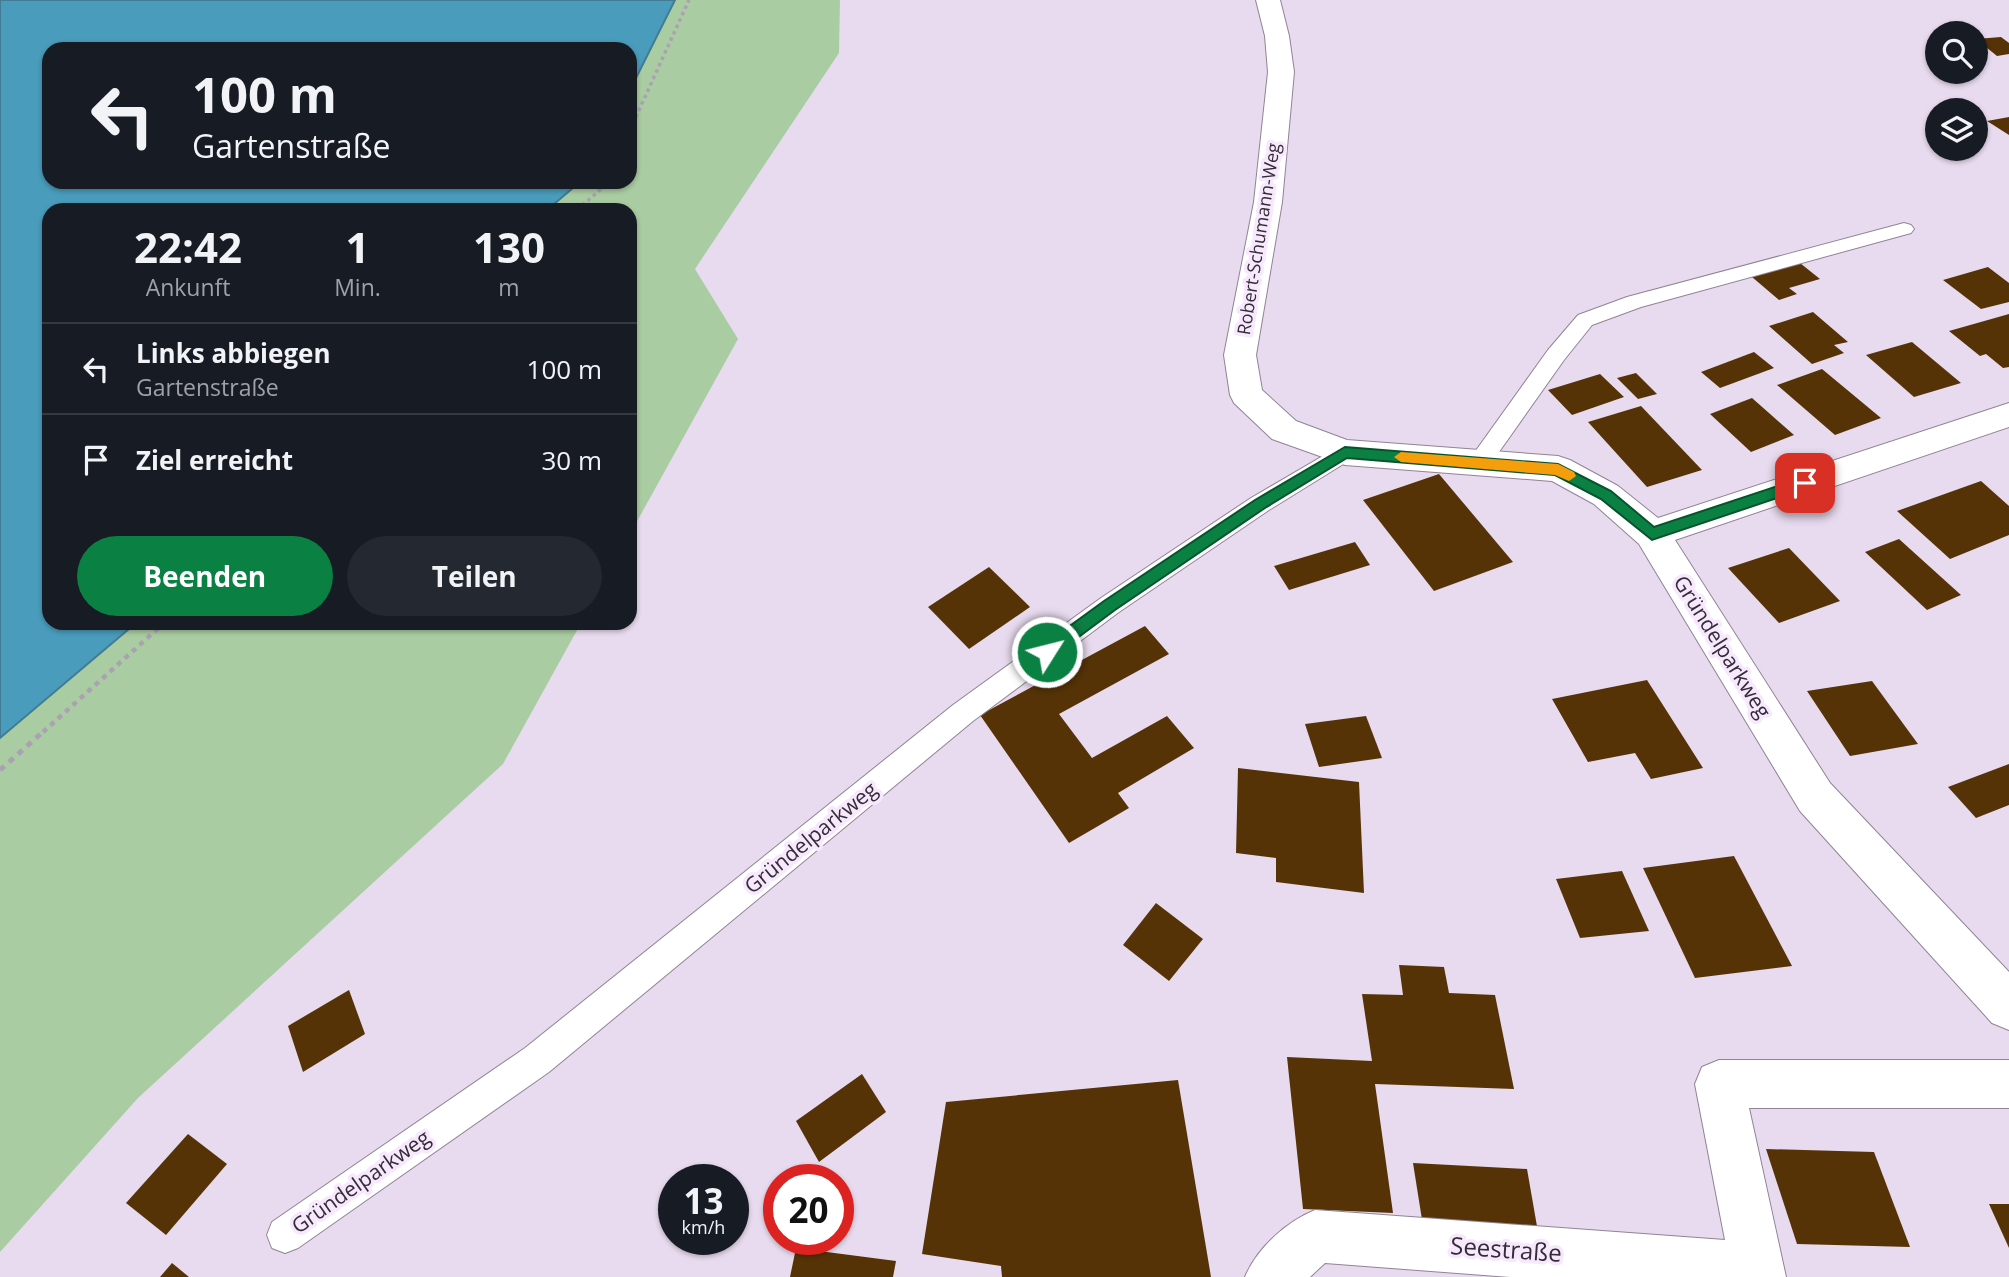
<!DOCTYPE html>
<html lang="de">
<meta charset="utf-8">
<style>
body{margin:0;font-family:"Open Sans",sans-serif;background:#242831;color:#f1f3f6;height:100vh;display:flex;flex-direction:column;font-size:26px;white-space:nowrap}
*{box-sizing:border-box;margin:0}
p{font-size:23px;color:#9ea1a6}
.icon{flex:none;width:38px;height:38px;fill:none;stroke:currentColor;stroke-width:2;stroke-linecap:round;stroke-linejoin:round}
.map{position:relative;flex:1;overflow:hidden}
.side{position:absolute;left:42px;top:203px;width:595px;height:427px;display:flex;flex-direction:column;background:#171b24;border-radius:21px;box-shadow:0 2px 5px #0004}
.side>*{flex:none}
.hud{position:absolute;left:42px;top:42px;width:595px;height:147px;border-radius:21px;box-shadow:0 2px 5px #0004;background:#171b24;color:#f1f3f6;overflow:hidden}
.fabs{position:absolute;left:1925px;top:21px;display:grid;gap:14px}
.fabs a{display:grid;place-items:center;width:63px;height:63px;border-radius:50%;background:#171b24;box-shadow:0 2px 5px #0004;font-size:35px}
.speed{position:absolute;left:658px;top:1164px;display:flex;gap:14px;font-size:35px;font-weight:700;text-align:center}
.speed>*{display:grid;place-content:center;width:91px;height:91px;border-radius:50%;background:#171b24;box-shadow:0 2px 5px #0004;line-height:1}
.speed small{font-size:18px;font-weight:400}
.speed .limit{border:10px solid #d22;background:#fff;color:#111}
.pin{position:absolute;display:grid;place-items:center;width:60px;height:60px;color:#fff;margin:-30px;border-radius:14px;box-shadow:0 4px 10px #0006}
.me{position:absolute;width:77px;margin:-38px;rotate:54deg;stroke-linejoin:round;filter:drop-shadow(0 0 5px #0008)}
.turn{display:flex;align-items:center;gap:24px;height:147px;padding:0 35px;font-size:32px}
.turn .icon{width:91px;height:91px;stroke-width:2.5}
.turn b{display:block;font-size:49px;line-height:60px}
.eta{display:flex;justify-content:space-evenly;align-items:center;height:119px;text-align:center}
.eta b{font-size:42px;font-weight:700;line-height:49px}
.action{display:flex;gap:14px;margin-top:auto;padding:14px 35px}
.action a{flex:1;height:80px;border-radius:42px;background:#0b8043;color:#fff;font-size:28px;font-weight:700;line-height:80px;text-align:center}
.action a+a{background:#242831;color:#f1f3f6}
ul{padding:0;list-style:none}
li{display:flex;align-items:center;gap:21px;height:91px;padding:0 35px;border-top:2px solid #363941}
li div{flex:1}
li b{display:block;font-size:26px}
li em{font-style:normal}
.map>svg:first-child{display:block}
</style>
<div class="map">
<svg width="2009" height="1277" viewBox="0 0 2009 1277">
<rect width="100%" height="100%" fill="#e9dbef"/>
<g fill="#aacca2">
<polygon points="675,0 840,0 839,53 695,269 738,339 630,534 630,210 547,210 580,182 630,182 630,90"/>
<polygon points="136,623 581,623 503,764 138,1098 0,1252 0,738"/>
</g>
<polygon fill="#499cbb" stroke="#427b93" stroke-width="2" points="0,0 675,0 630,90 630,49 49,49 49,182 580,182 547,210 49,210 49,623 136,623 0,738"/>
<g fill="#563307">
<polygon points="2001,37 2009,43 2009,54 1997,56 1976,39"/>
<polygon points="2009,117 2009,135 1987,121"/>
<polygon points="1800,263 1820,279 1789,288 1797,294 1779,300 1752,277"/>
<polygon points="1988,267 2009,283 2009,302 1981,309 1943,280"/>
<polygon points="1813,312 1848,342 1834,345 1844,353 1812,364 1769,326"/>
<polygon points="2009,314 2009,367 2003,368 1986,354 1980,356 1949,331"/>
<polygon points="1912,342 1961,383 1914,397 1866,355"/>
<polygon points="1754,352 1774,368 1720,388 1701,372"/>
<polygon points="1822,369 1881,418 1835,435 1777,385"/>
<polygon points="1636,373 1657,394 1638,399 1617,378"/>
<polygon points="1600,374 1624,397 1572,415 1548,390"/>
<polygon points="1752,398 1794,435 1751,452 1710,414"/>
<polygon points="1641,406 1702,470 1647,487 1588,422"/>
<polygon points="1439,474 1513,562 1434,591 1363,500"/>
<polygon points="1981,481 2009,506 2009,535 1950,559 1897,511"/>
<polygon points="1899,539 1961,595 1927,610 1865,552"/>
<polygon points="1355,542 1370,565 1289,590 1274,566"/>
<polygon points="1789,548 1840,601 1779,623 1728,568"/>
<polygon points="989,567 1030,607 969,649 928,607"/>
<polygon points="1145,626 1169,654 1059,714 1092,758 1167,716 1194,748 1118,793 1129,808 1069,843 980,715"/>
<polygon points="1647,680 1703,768 1651,779 1635,753 1588,762 1552,699"/>
<polygon points="1872,681 1918,744 1850,756 1807,691"/>
<polygon points="1366,716 1382,758 1319,767 1305,724"/>
<polygon points="2009,764 2009,805 1976,818 1948,787"/>
<polygon points="1238,768 1359,782 1364,893 1276,882 1276,858 1236,853"/>
<polygon points="1734,856 1792,966 1695,978 1643,868"/>
<polygon points="1622,871 1649,931 1580,938 1556,879"/>
<polygon points="1156,903 1203,939 1169,981 1123,945"/>
<polygon points="1399,965 1444,967 1449,993 1495,995 1514,1089 1375,1084 1393,1213 1303,1209 1287,1057 1372,1061 1362,994 1403,995"/>
<polygon points="349,990 365,1034 303,1072 288,1026"/>
<polygon points="862,1074 886,1112 819,1162 796,1121"/>
<polygon points="1178,1080 1211,1277 1002,1277 1001,1266 922,1254 946,1102"/>
<polygon points="188,1134 227,1164 166,1235 126,1203"/>
<polygon points="1766,1149 1874,1152 1910,1247 1797,1244"/>
<polygon points="1413,1163 1527,1169 1538,1232 1423,1226"/>
<polygon points="1989,1204 2009,1204 2009,1248"/>
<polygon points="796,1248 896,1261 893,1277 790,1277"/>
<polygon points="172,1263 189,1277 160,1277"/>
</g>
<g fill="none" stroke-linecap="round" stroke-linejoin="round">
<g stroke="#918396" stroke-width="2">
<g id="service">
<polygon points="1904,223 1911,225 1914,229 1911,233 1641,307 1592,325 1564,360 1487,469 1479,472 1471,469 1467,463 1548,350 1578,315 1627,297"/>
<polygon points="1345,443 1353,446 1357,452 1353,458 1269,510 1119,612 973,721 549,1072 298,1248 285,1253 272,1248 267,1235 272,1222 525,1048 953,705 1101,598 1251,498"/>
</g>
</g>
<g stroke="#918396" stroke-width="2">
<g id="minor">
<polygon points="1256,0 1280,0 1289,36 1294,72 1282,202 1256,355 1262,390 1296,421 1347,440 1558,456 1570,460 1618,486 1658,518 2009,403 2009,427 1675,540 1830,783 2009,972 2009,1030 1992,1023 1800,811 1639,544 1594,504 1552,481 1345,465 1272,439 1234,403 1230,395 1224,355 1254,202 1268,72 1265,36"/>
<path d="M 1719,1060 L 2009,1060 L 2009,1108 L 1749,1108 L 1786,1277 L 1510,1277 L 1325,1263 L 1310,1277 L 1245,1277 C 1257,1248 1286,1222 1315,1210 L 1725,1240 L 1695,1084 L 1702,1067 Z"/>
</g>
</g>
<g stroke="#aca1b1" stroke-width="3.5" stroke-dasharray="3.5 3.5" stroke-linecap="butt">
<polyline points="630,130 689,0"/>
<polyline points="577,210 600,190 604,182"/>
</g>
<polyline stroke="#aca1b1" stroke-width="4.5" stroke-dasharray="5 5" stroke-linecap="butt" points="43,732 164,623"/>
<polyline stroke="#aca1b1" stroke-width="5" stroke-dasharray="6 6" stroke-linecap="butt" points="0,770 45,730"/>
<use href="#service" fill="#fff" fill-rule="evenodd"/>
<use href="#minor" fill="#fff" fill-rule="evenodd"/>
</g>
<polygon fill="#0b8043" stroke="#07532c" stroke-width="2" points="1345,447 1558,464 1611,491 1654,527 1805,477 1812,483 1810,487 1652,540 1601,499 1555,475 1347,458 1265,508 1115,610 1053,656 1041,656 1039,652 1041,647 1104,601 1255,500"/>
<polygon fill="#f59e0b" points="1401,452 1558,464 1574,472 1576,476 1569,481 1555,475 1401,462 1394,457"/>
<g text-anchor="middle" stroke-width="7" stroke-linejoin="round" paint-order="stroke">
<g font-size="18" fill="#332e36" stroke="#f7e8fd">
<text transform="translate(1259 239) rotate(-81)" y="6">Robert-Schumann-Weg</text>
</g>
<g font-size="21" fill="#332e36" stroke="#f7e8fd">
<text transform="translate(1722 647) rotate(58)" y="7">Gründelparkweg</text>
<text transform="translate(811 838) rotate(-39)" y="7">Gründelparkweg</text>
<text transform="translate(361 1182) rotate(-35)" y="7">Gründelparkweg</text>
</g>
<g font-size="24" fill="#332e36" stroke="#f7e8fd">
<text transform="translate(1506 1250) rotate(4)" y="8">Seestraße</text>
</g>
</g>
</svg>
<div class="fabs">
<a><svg class="icon" aria-label="search" viewBox="0 0 24 24"><circle cx="10" cy="10" r="6"/><path d="M15 15l6 6"/></svg></a>
<a><svg class="icon" aria-label="layers" viewBox="0 0 24 24"><path d="M12 4l9 5-9 5-9-5zM3 14l9 5 9-5"/></svg></a>
</div>
<div class="speed"><div>13<small>km/h</small></div><div class="limit">20</div></div>
<div class="pin" style="left:1805px;top:483px;background:#d93025"><svg class="icon" aria-label="arrive" viewBox="0 0 24 24"><path d="M6 21V4h12l-3 4 3 4H6"/></svg></div>
<svg class="me" style="left:1047px;top:652px" viewBox="-20 -20 40 40"><circle r="17" fill="#0b8043" stroke="#fff" stroke-width="3"/><path d="M0-11L8 9 0 5-8 9z" fill="#fff"/></svg>
<div class="hud">
<div class="turn"><svg class="icon" aria-label="left" viewBox="0 0 24 24"><path d="M17 20v-9H6M10 6l-5 5 5 5"/></svg><div><b>100 m</b>Gartenstraße</div></div>
</div>
<section class="side">
<div class="eta">
<div><b>22:42</b><p>Ankunft</p></div>
<div><b>1</b><p>Min.</p></div>
<div><b>130</b><p>m</p></div>
</div>
<ul>
<li><svg class="icon" aria-label="left" viewBox="0 0 24 24"><path d="M17 20v-9H6M10 6l-5 5 5 5"/></svg><div><b>Links abbiegen</b><p>Gartenstraße</p></div><em>100 m</em></li>
<li><svg class="icon" aria-label="arrive" viewBox="0 0 24 24"><path d="M6 21V4h12l-3 4 3 4H6"/></svg><div><b>Ziel erreicht</b></div><em>30 m</em></li>
</ul>
<div class="action"><a>Beenden</a><a>Teilen</a></div>
</section>
</div>
